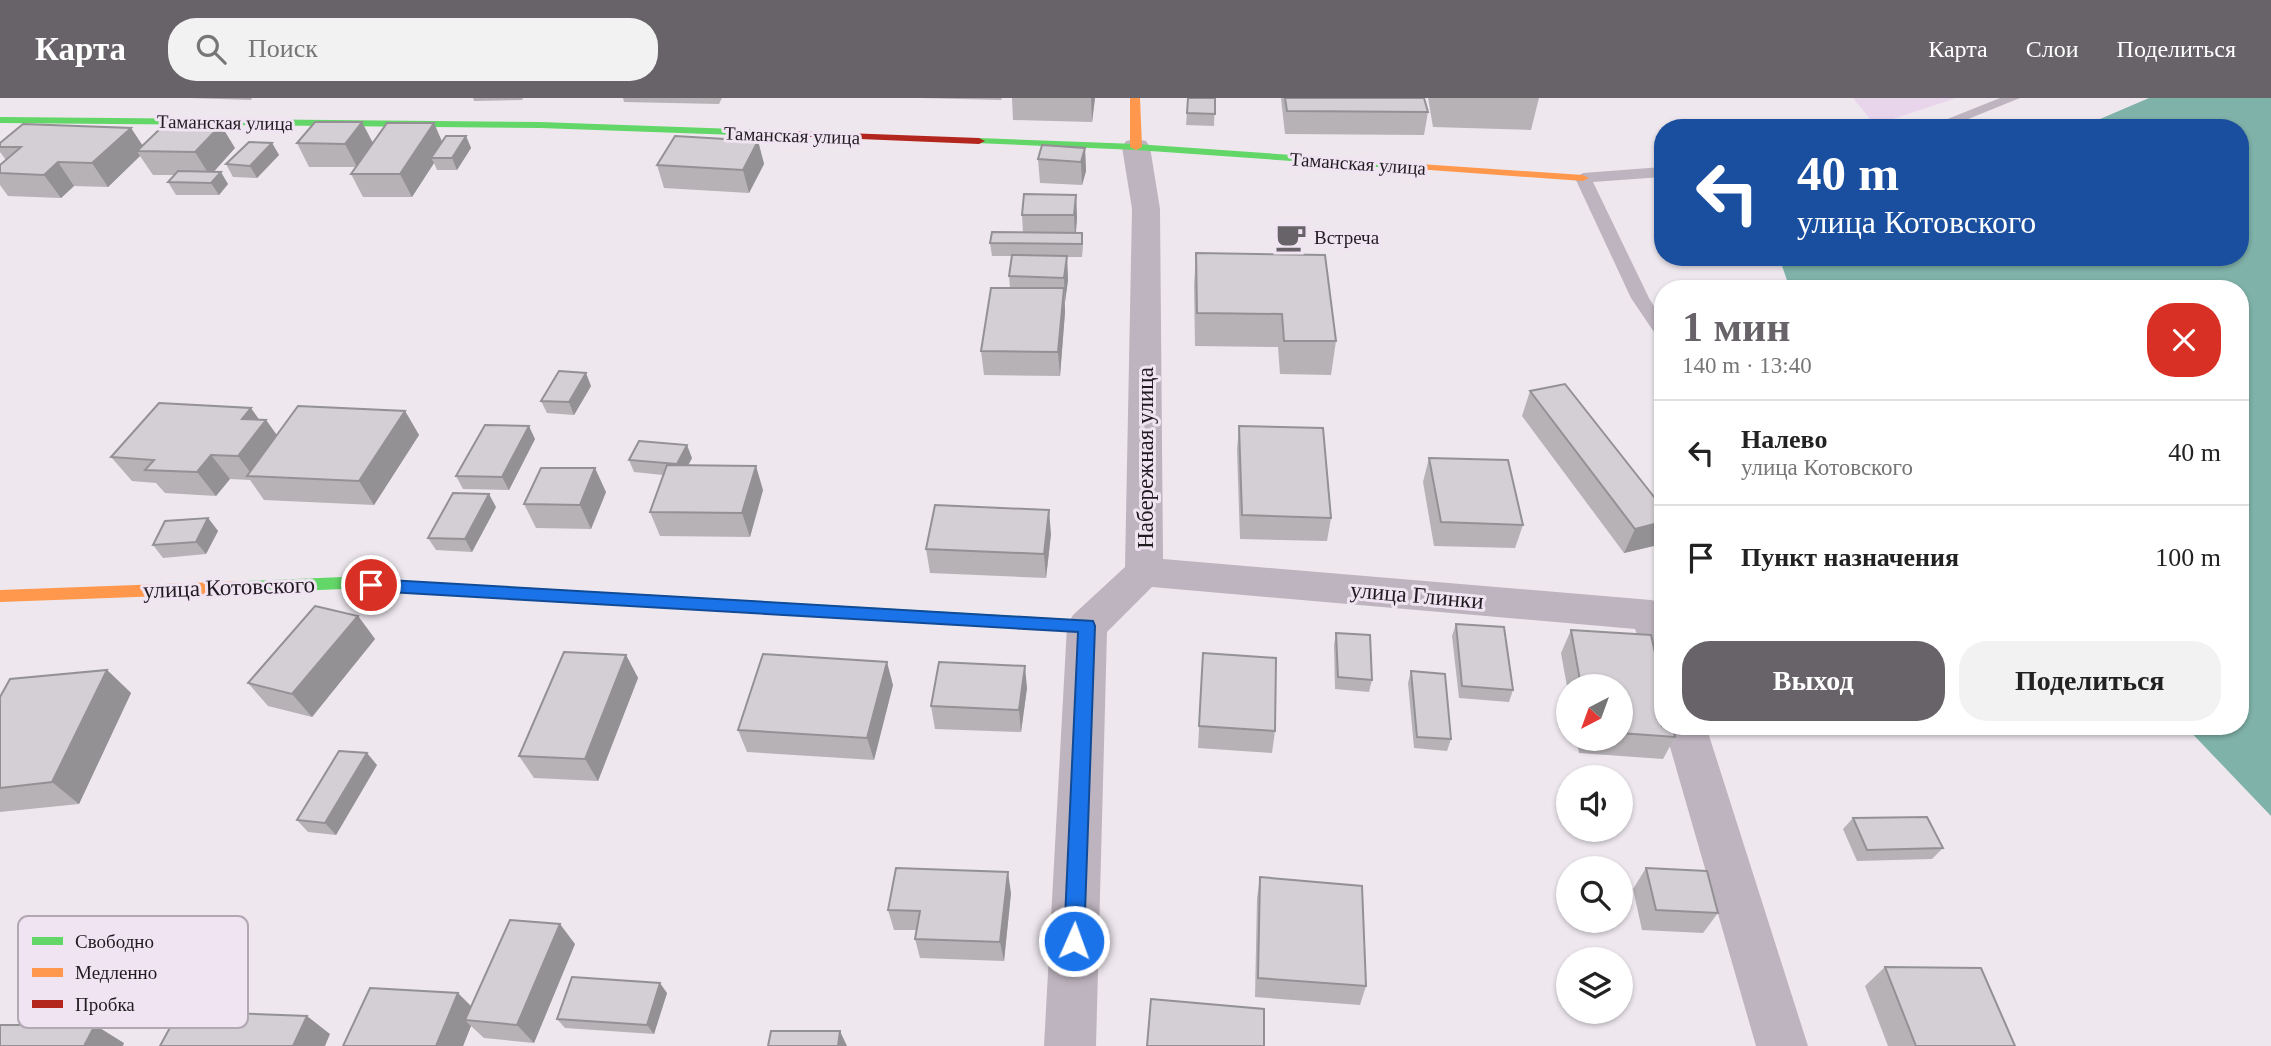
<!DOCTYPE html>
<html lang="ru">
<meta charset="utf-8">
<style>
body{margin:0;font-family:"Times New Roman",serif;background:#f2f2f2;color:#222;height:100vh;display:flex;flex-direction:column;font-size:26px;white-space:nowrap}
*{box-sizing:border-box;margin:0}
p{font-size:23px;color:#767676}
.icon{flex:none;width:38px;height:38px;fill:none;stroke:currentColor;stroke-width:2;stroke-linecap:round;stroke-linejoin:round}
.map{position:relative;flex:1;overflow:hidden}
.drawer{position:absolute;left:1654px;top:182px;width:595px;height:455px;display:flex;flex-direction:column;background:#fff;border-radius:28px;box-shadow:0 2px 5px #0004}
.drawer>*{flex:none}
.banner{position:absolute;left:1654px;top:21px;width:595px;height:147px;border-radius:28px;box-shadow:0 2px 5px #0004;background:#1a4fa0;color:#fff;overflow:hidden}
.needle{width:46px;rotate:221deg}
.buttons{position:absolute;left:1556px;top:576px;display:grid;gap:14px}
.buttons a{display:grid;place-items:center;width:77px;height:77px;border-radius:50%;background:#fff;box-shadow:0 2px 5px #0004;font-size:35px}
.pin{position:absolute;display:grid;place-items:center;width:60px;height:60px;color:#fff;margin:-30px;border:4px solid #fff;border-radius:50%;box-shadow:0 2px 7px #0007}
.me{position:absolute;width:77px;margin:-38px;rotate:2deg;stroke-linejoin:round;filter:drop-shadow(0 0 5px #0008)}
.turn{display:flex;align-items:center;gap:24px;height:147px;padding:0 28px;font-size:32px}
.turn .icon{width:91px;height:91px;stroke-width:2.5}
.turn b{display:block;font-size:49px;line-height:60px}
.round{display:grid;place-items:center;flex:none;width:74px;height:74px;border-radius:28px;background:#f2f2f2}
.overview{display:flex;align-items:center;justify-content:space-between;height:119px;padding:0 28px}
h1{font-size:42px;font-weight:600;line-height:52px;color:#686368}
.cta{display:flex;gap:14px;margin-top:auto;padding:14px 28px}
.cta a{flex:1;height:80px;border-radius:28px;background:#686368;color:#fff;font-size:28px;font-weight:600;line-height:80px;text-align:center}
.cta a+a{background:#f2f2f2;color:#222}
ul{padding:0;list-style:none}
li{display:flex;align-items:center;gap:21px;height:105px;padding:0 28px;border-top:2px solid #e0e0e0}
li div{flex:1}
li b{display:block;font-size:26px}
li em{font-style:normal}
header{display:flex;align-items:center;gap:42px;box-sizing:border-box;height:98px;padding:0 35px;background:#686368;color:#fff}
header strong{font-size:33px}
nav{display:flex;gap:38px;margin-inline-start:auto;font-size:24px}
.search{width:490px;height:63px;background:#f2f2f2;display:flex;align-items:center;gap:18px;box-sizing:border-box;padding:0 24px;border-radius:28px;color:#767676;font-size:26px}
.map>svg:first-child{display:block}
</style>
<header>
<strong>Карта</strong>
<div class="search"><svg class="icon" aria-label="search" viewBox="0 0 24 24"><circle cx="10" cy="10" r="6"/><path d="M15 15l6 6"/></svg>Поиск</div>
<nav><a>Карта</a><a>Слои</a><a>Поделиться</a></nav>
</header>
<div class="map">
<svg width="2271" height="948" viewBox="0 0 2271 948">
<rect width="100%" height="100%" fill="#eee8ee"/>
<polygon fill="#e8d4eb" points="1853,0 1956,0 1875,27"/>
<polygon fill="#7fb2a9" points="2149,0 2271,0 2271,718 2185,628 2240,628 2240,191 1790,191 1779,159 2240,159 2240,30 2079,30"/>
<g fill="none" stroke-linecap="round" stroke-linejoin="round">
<g fill="#beb4bf" fill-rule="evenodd">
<polygon points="2000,0 2020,0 1946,30 1925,30"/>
<polygon points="1662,69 1662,79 1593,84 1649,200 1662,221 1662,239 1656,237 1631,200 1575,80 1583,75"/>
</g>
<g fill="#beb4bf" fill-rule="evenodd">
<polygon points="1136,41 1146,43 1150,49 1160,111 1163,461 1651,502 1662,505 1662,570 1648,565 1635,531 1152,489 1107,534 1096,948 1044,948 1067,528 1073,517 1125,469 1132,111 1122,49 1126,43"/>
<polygon points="1664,628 1706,628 1808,948 1756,948"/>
</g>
<g fill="#63d668" fill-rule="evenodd">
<polygon points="0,19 540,24 792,33 798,36 792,39 540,30 0,25"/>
<polygon points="979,40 1136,46 1420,66 1426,69 1420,72 1136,52 975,45 975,41"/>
<polygon points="343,479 1087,522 1093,523 1095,528 1093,533 1087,534 343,491 245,495 239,493 237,489 239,485 245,483"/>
</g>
<g fill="#ff974d" fill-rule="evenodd">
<polygon points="1130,0 1140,0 1142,49 1136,52 1130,49"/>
<polygon points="1420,66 1583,77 1589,80 1583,83 1416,71 1416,67"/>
<polygon points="245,483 251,485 253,489 251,493 245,495 0,504 0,492"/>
</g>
<polygon fill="#b3261e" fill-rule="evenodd" points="792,33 979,40 985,43 979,46 788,38 788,34"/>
</g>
<g fill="#b6b2b6">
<polygon points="190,0 252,0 251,2"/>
<polygon points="473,0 523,0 522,2 474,3"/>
<polygon points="623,0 722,0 719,6 624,4"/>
<polygon points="920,0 1002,0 1001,2"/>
<polygon points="1012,0 1095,0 1092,24 1013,22"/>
<polygon points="1188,0 1217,0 1212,0 1215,0 1214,28 1186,27"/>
<polygon points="1281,0 1424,0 1428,14 1424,37 1285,36"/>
<polygon points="1428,0 1539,0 1531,32 1433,29"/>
<polygon points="131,30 143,48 235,50 214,73 228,86 219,97 176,97 168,84 175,77 153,77 140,58 108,89 74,88 61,100 8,98 0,87 0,67 6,62 0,54 0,45"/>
<polygon points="466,38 471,50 457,72 437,72 434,65 412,99 363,99 351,76 356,69 309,69 297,45 442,44"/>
<polygon points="758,43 764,66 749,95 664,90 657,67"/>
<polygon points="272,45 279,57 257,80 233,79 226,66"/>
<polygon points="1085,50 1086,73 1082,87 1040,85 1038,61"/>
<polygon points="1076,97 1077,120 1076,135 1083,148 1082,159 1067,159 1068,182 1065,204 1065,214 1060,278 984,277 981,253 1010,190 1009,178 1012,158 992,158 990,145 1023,135 1022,117"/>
<polygon points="1196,155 1336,243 1331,277 1280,276 1278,249 1195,248 1194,188"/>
<polygon points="591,288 574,317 547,315 541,303"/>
<polygon points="1530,293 1662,409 1662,446 1624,455 1522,318"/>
<polygon points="405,313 419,337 374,407 264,402 250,382 230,381 216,398 165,395 156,385 132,383 111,359 260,322 266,322 277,337"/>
<polygon points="1239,328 1331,420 1327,443 1240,441 1237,352"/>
<polygon points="535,341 509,392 463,391 456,378"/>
<polygon points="692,360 688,368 763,392 750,439 660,438 650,414 663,377 634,374 629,362"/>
<polygon points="1429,360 1523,427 1515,450 1434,448 1423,384"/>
<polygon points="606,394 591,431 536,430 524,406"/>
<polygon points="496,409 472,454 436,452 428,440"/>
<polygon points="208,420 218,433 206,456 163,460 153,447"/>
<polygon points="1051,436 1046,480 930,475 926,451"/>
<polygon points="358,518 375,541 312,619 268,608 248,585"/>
<polygon points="1456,526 1513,592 1509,604 1459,600 1452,538"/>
<polygon points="1571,532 1675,639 1663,661 1579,655 1576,640 1620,640 1620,588 1568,588 1568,594 1561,555"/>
<polygon points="1336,535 1372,582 1369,594 1335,591 1334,547"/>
<polygon points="1203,555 1275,633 1272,655 1198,650"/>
<polygon points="626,557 638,580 598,683 534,680 519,658"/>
<polygon points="107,572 131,595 79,706 0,714 0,599"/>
<polygon points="1411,573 1451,641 1447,653 1414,650 1408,585"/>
<polygon points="893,587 874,662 747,654 738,632"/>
<polygon points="1027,590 1021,634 935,631 931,608"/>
<polygon points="377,667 336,737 308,734 297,722"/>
<polygon points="1853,720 1943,750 1932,761 1857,763 1843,731"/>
<polygon points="1646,770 1718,815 1703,835 1642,832 1633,791"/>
<polygon points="1260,779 1366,888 1360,907 1255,899 1257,800"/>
<polygon points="1011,795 1004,863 920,860 915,841 916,832 894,832 888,812"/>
<polygon points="575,846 534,945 484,940 471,928 463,948 343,948 471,908"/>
<polygon points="1885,869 2015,948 1888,948 1865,888"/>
<polygon points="667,895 654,936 565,930 557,921"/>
</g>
<g fill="#949194">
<polygon points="1091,0 1095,0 1092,24"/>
<polygon points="362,24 374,47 357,69 345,46"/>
<polygon points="434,25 444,48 431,60 434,65 412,99 400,76"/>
<polygon points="221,27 235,50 210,78 195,54"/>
<polygon points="131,30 146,53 137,53 140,58 108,89 92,65"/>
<polygon points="466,38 471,50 457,72 452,60"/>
<polygon points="758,43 764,66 749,95 743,72"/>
<polygon points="272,45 279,57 257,80 250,68"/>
<polygon points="1085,50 1086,73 1082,87 1081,64"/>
<polygon points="58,64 74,88 61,100 44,77"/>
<polygon points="221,74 228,86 219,97 211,85"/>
<polygon points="1076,97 1077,120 1075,141 1074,117"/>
<polygon points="1067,158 1068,182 1065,204 1064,180"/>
<polygon points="1064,190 1065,214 1060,278 1058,254"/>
<polygon points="586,275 591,288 574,317 569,304"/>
<polygon points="251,310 263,327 266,322 283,346 253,378 238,358 242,321"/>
<polygon points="405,313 419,337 374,407 359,383"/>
<polygon points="529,328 535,341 509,392 502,379"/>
<polygon points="687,347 692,360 682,378 677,366"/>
<polygon points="211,357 230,381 216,398 197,374"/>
<polygon points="756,368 763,392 750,439 742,415"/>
<polygon points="595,370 606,394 591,431 580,407"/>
<polygon points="489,396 496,409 472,454 465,441"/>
<polygon points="1049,412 1051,436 1046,480 1044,456"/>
<polygon points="208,420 218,433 206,456 196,444"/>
<polygon points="1662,424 1662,446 1624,455 1635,431"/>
<polygon points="358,518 375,541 312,619 292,596"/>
<polygon points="626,557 638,580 598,683 585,661"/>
<polygon points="887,564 893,587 874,662 867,640"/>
<polygon points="1025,568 1027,590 1021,634 1019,612"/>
<polygon points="107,572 131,595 79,706 52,684"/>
<polygon points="367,655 377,667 336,737 325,725"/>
<polygon points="1008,774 1011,795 1004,863 1000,844"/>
<polygon points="560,826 575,846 534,945 517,927"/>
<polygon points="660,885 667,895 654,936 647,927"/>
<polygon points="458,895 476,913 465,922 471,928 463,948 436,948"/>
<polygon points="307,918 330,936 325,948 293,948"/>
<polygon points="95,927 124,945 123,948 84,948"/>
<polygon points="840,933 847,948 838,948"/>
</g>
<g fill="#d4cfd4" stroke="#949194" stroke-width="2">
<polygon points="1188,0 1215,0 1215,16 1187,15"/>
<polygon points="1285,0 1424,0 1428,14 1287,13"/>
<polygon points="315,24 362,24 345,46 297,45"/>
<polygon points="387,25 434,25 400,76 351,76"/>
<polygon points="23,26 131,30 92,65 58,64 44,77 0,75 0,67 21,49 0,49 0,45"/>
<polygon points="165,26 221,27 195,54 137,53"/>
<polygon points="446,38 466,38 452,60 431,60"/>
<polygon points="675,38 758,43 743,72 657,67"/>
<polygon points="249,44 272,45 250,68 226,66"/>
<polygon points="1042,47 1085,50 1081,64 1038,61"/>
<polygon points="178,73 221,74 211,85 168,84"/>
<polygon points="1024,96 1076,97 1074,117 1022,117"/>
<polygon points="992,134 1082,135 1082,146 990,145"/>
<polygon points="1196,155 1325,157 1336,243 1284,243 1282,216 1197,215"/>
<polygon points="1012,157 1067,158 1064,180 1009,178"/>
<polygon points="991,190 1064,190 1058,254 981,253"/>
<polygon points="559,273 586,275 569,304 541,303"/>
<polygon points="1565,286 1662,409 1662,424 1635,431 1530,293"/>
<polygon points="159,305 251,310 242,321 266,322 238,358 211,357 197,374 145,372 154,362 111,359"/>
<polygon points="298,308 405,313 359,383 247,378"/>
<polygon points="485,327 529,328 502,379 456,378"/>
<polygon points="1239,328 1323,330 1331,420 1242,417"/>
<polygon points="639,343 687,347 677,366 629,362"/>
<polygon points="1429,360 1508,362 1523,427 1441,424"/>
<polygon points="667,367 756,368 742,415 650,414"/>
<polygon points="541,370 595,370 580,407 524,406"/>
<polygon points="453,395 489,396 465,441 428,440"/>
<polygon points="935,407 1049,412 1044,456 926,451"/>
<polygon points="208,420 196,444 153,447 165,423"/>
<polygon points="315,508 358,518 292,596 248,585"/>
<polygon points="1456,526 1504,529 1513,592 1462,588"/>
<polygon points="1571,532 1651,537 1662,585 1662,628 1673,628 1675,639 1620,635 1620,588 1581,588"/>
<polygon points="1336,535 1370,537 1372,582 1338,579"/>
<polygon points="564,554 626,557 585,661 519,658"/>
<polygon points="1203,555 1276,560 1275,633 1199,628"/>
<polygon points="763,556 887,564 867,640 738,632"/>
<polygon points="939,564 1025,568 1019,612 931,608"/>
<polygon points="107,572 52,684 0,690 0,599 10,581"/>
<polygon points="1411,573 1445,576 1451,641 1417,639"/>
<polygon points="339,653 367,655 325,725 297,722"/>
<polygon points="1927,719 1943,750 1867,752 1853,720"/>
<polygon points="896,770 1008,774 1000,844 915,841 920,813 888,812"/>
<polygon points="1646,770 1707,773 1718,815 1656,812"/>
<polygon points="1260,779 1362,788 1366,888 1258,880"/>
<polygon points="510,822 560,826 517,927 465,922"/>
<polygon points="1885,869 1981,870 2015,948 1916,948"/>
<polygon points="572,879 660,885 647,927 557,921"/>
<polygon points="370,890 458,895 436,948 343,948"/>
<polygon points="1151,901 1264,911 1264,948 1147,948"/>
<polygon points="179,913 307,918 293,948 160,948"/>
<polygon points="0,927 95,927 84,948 0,948"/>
<polygon points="771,933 840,933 838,948 768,948"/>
</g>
<polygon fill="#1a73e8" stroke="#114b97" stroke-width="2" points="371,481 1093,523 1095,528 1084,843 1081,850 1074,852 1067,850 1064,843 1078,534 371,493 363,487"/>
<defs>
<g id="cafe-bare" transform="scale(2.415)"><path d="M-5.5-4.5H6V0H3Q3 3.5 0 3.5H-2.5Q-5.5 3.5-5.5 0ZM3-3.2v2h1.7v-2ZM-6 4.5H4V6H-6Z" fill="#686368" stroke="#f0e4f2" stroke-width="2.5" paint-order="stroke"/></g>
</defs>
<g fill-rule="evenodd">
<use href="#cafe-bare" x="1291" y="139"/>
</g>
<g text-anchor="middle" stroke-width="6" stroke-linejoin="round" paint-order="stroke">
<g font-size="19" fill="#201b20" stroke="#f0e4f2">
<text transform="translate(225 24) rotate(1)" y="7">Таманская улица</text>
<text transform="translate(792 37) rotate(2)" y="7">Таманская улица</text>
<text transform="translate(1358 65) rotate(4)" y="7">Таманская улица</text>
</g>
<g font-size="19" fill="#201b20" stroke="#f0e4f2" text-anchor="start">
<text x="1314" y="146">Встреча</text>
</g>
<g font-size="23" fill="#201b20" stroke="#f0e4f2">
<text transform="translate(1145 360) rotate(-90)" y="8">Набережная улица</text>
<text transform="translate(229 489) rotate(-2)" y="8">улица Котовского</text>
<text transform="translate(1417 497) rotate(5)" y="8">улица Глинки</text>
</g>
</g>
<rect x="18" y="818" width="230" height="112" rx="10" fill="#f0e4f2" stroke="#b2a8b3" stroke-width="2"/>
<rect x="32" y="839" width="31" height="8" fill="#63d668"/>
<rect x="32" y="870" width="31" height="9" fill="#ff974d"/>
<rect x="32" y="902" width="31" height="8" fill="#b3261e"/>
<g font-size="19" fill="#201b20">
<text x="75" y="850">Свободно</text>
<text x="75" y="881">Медленно</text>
<text x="75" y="913">Пробка</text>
</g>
</svg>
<div class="buttons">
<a><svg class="needle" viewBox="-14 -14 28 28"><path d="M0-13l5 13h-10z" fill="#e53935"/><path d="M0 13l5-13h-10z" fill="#767676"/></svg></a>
<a><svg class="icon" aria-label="sound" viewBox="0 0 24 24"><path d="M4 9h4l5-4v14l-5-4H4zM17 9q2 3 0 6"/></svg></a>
<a><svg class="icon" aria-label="search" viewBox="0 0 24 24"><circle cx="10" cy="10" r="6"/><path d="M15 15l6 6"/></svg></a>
<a><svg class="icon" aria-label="layers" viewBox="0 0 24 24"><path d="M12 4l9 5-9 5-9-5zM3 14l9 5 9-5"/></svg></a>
</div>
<div class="pin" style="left:371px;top:487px;background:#d93025"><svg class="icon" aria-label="arrive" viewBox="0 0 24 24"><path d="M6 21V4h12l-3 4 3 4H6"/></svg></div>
<svg class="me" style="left:1074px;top:843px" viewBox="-20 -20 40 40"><circle r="17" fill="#1a73e8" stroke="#fff" stroke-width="3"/><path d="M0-11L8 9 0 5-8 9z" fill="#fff"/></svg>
<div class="banner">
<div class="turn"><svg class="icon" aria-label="left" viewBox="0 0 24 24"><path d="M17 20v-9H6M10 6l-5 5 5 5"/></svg><div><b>40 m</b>улица Котовского</div></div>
</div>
<section class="drawer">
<div class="overview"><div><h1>1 мин</h1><p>140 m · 13:40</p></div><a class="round" style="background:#d93025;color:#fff"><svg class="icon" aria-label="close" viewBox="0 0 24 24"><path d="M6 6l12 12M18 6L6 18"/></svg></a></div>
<ul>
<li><svg class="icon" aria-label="left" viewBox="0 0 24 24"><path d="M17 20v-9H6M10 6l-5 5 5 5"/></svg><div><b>Налево</b><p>улица Котовского</p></div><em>40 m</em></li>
<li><svg class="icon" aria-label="arrive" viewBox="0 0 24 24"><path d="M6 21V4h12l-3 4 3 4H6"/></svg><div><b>Пункт назначения</b></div><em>100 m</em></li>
</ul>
<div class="cta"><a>Выход</a><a>Поделиться</a></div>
</section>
</div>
